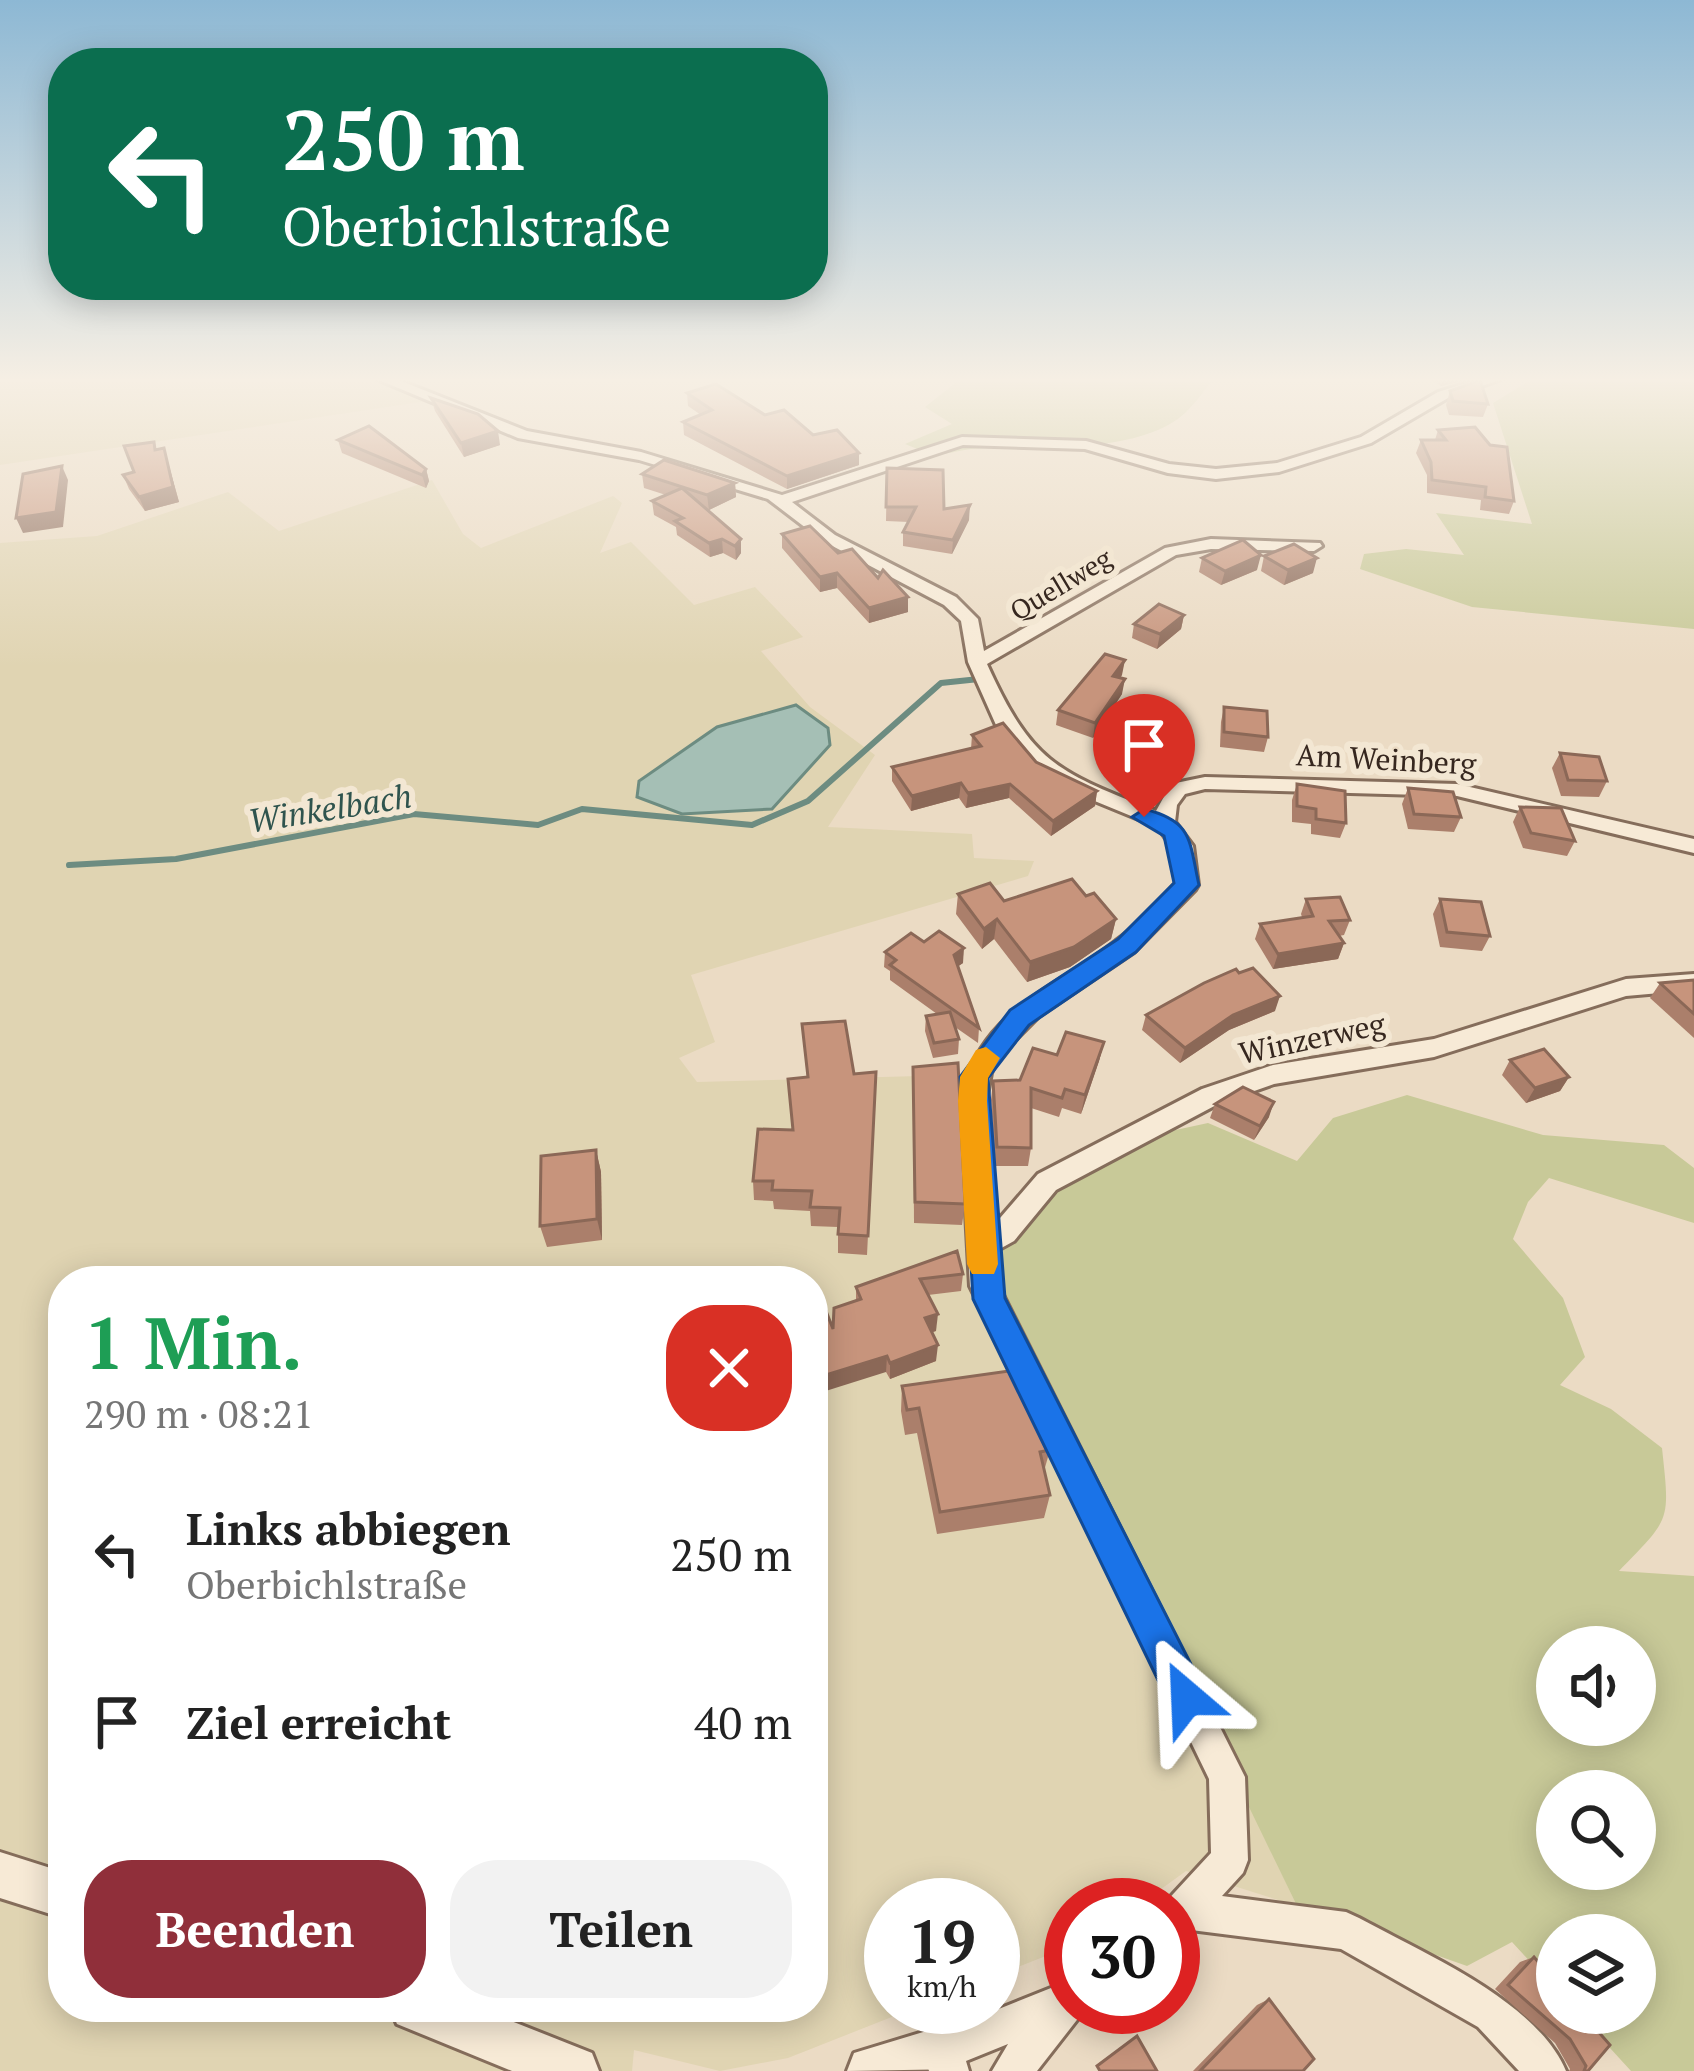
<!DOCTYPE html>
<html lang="de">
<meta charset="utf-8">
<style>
body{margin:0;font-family:"PT Serif",serif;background:#f2f2f2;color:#222;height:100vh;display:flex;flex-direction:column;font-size:45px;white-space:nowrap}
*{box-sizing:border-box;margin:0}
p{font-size:39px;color:#767676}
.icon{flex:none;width:66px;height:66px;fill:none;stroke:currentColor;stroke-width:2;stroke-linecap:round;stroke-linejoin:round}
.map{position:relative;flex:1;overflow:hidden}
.details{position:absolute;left:48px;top:1266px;width:780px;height:756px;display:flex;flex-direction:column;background:#fff;border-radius:48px;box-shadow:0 6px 30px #0003}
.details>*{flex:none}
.hud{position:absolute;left:48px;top:48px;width:780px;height:252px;border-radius:48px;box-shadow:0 6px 30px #0003;background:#0b6e4f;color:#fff;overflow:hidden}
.controls{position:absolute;left:1536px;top:1626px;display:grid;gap:24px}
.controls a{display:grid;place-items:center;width:120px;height:120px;border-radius:50%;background:#fff;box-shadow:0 6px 30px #0003;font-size:60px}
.speed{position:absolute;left:864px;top:1878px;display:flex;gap:24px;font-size:60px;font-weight:700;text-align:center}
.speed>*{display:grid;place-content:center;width:156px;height:156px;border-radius:50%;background:#fff;box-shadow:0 6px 30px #0003;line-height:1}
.speed small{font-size:30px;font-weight:400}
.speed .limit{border:18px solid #d22;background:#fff;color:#111}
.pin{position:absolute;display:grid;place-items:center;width:102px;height:102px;color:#fff;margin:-123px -51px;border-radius:50% 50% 50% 0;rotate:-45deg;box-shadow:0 0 12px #0007}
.pin .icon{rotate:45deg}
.me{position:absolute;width:132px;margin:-66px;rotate:334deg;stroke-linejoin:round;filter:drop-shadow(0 0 9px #0008)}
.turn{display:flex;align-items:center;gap:42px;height:252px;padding:0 36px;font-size:54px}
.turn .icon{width:156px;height:156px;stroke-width:2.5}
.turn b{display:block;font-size:84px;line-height:102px}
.round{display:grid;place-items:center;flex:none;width:126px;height:126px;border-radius:48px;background:#f2f2f2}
.headline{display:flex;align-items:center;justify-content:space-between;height:204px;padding:0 36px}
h1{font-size:72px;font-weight:800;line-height:90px;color:#1e9e55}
.button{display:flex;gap:24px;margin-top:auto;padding:24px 36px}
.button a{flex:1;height:138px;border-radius:48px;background:#902f3a;color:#fff;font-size:48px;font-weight:800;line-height:138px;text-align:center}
.button a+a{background:#f2f2f2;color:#222}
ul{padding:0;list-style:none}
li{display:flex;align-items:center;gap:36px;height:168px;padding:0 36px}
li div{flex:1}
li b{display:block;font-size:45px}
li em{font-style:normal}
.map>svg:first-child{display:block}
</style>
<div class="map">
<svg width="1694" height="2071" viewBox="0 0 1694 2071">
<rect width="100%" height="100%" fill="#ebdbc4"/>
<g fill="#e0d4b2" fill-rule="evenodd">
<polygon points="0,377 367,377 427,401 0,465"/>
<path d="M 432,480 L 463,534 L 481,548 L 613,496 L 622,503 L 600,553 L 631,542 L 694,605 L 755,587 L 803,637 L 761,651 L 810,707 L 875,755 L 828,827 L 972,834 L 974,858 L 1034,861 L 1028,876 L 691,975 L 715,1042 L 679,1058 L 697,1082 L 957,1075 L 981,1241 L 1297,1906 L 1186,1871 L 1139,1905 L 1071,1905 L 1071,1946 L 993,1977 L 993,1905 L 891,1905 L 891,2007 L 917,2007 L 788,2058 L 720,2071 L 634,2050 L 632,2071 L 0,2071 L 0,543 L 97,536 L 228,492 L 279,531 ZM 63,1281 L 813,1281 L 813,2007 L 63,2007 Z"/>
</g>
<g fill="#c8c998" fill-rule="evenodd">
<path d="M 963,377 L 1215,377 C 1205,389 1196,403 1185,413 C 1142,453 1040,448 985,448 C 944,449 949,463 905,444 L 952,424 L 925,407 Z"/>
<polygon points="1536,377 1694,377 1694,629 1472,607 1360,569 1364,554 1406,549 1464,555 1436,513 1532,524 1493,403"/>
<path d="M 1407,1095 L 1543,1135 L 1664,1145 L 1694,1168 L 1694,1223 L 1549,1178 L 1528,1202 L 1513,1239 L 1563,1298 L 1585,1357 L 1560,1385 L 1611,1409 L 1662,1448 C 1670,1523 1671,1517 1619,1571 L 1694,1576 L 1694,2071 L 1631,2071 L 1578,2013 L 1635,2013 L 1635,1935 L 1557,1935 L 1557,1991 L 1512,1942 L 1467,1966 L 1297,1906 L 988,1268 L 981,1241 L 1051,1172 L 1157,1134 L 1208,1123 L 1297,1161 L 1333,1118 ZM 1557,1647 L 1635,1647 L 1635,1725 L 1557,1725 ZM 1557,1791 L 1635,1791 L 1635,1869 L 1557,1869 Z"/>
</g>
<polygon fill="#a5bfb5" stroke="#6d8c81" stroke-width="3" points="796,705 828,728 830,745 772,809 682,814 637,797 639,781 717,727"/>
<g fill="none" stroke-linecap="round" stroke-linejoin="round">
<polyline stroke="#6d8c81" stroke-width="6" points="69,865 176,859 414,814 538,825 582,809 752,825 808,801 941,683 979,679"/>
<g stroke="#856d5b" stroke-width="6">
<g id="minor">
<path d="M 372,377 L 391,377 L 527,431 L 641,452 L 782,495 L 962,437 L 1086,441 L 1169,464 L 1216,469 L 1277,463 L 1361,437 L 1438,392 L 1486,377 L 1507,377 L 1448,398 L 1371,443 L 1279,472 L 1216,479 L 1168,473 L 1085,449 L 963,445 L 792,502 L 835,535 L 956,597 L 978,619 L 984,651 L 1165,548 L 1211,539 L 1320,543 L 1322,546 L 1314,551 L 1211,549 L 1176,555 L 987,664 C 1032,764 1058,772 1156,811 L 1171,784 L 1205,777 L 1457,784 L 1694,839 L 1694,853 L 1457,796 L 1205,789 L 1185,794 L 1177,805 L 1175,822 L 1193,846 L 1198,885 L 1195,890 L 1134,952 L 1039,1016 L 1000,1055 L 991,1073 L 986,1101 L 994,1225 L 1038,1174 L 1202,1089 L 1273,1065 L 1434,1039 L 1626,979 L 1694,974 L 1694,990 L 1626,996 L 1434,1057 L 1274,1084 L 1220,1103 L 1056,1190 L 1014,1241 L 996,1251 L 998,1285 L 1245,1777 L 1248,1860 L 1243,1873 L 1222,1896 L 1346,1912 L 1359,1918 C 1423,1953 1537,2001 1566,2071 L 1519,2071 L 1478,2027 L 1341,1949 L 1191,1930 L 1173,1941 L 1173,1905 L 1163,1905 L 1211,1853 L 1209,1779 L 970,1286 L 960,1101 C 980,1010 1051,992 1116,941 C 1138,925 1157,903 1176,883 L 1172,847 L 1158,827 L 1063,788 L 1040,774 L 996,725 L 968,662 L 961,621 L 944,605 L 823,541 L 768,499 L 639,460 L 518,438 Z"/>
<polygon points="1071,1980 1071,2007 1087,2007 1037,2071 992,2071 1008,2044 966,2061 969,2071 929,2071 923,2051 929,2037"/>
</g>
</g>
<g stroke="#856d5b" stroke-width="6">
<g id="tertiary">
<polygon points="0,1852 63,1872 63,1918 0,1898"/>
<polygon points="390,2007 476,2007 592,2053 599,2071 512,2071 397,2024"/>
<polygon points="943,2026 961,2033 968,2051 961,2069 847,2071 854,2053"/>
</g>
</g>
<use href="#minor" fill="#f7ead6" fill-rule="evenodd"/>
<use href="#tertiary" fill="#f7ead6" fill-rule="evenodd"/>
</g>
<g fill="#ab7f6b">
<polygon points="1426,377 1480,377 1441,386"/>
<polygon points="1450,391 1488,404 1483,417 1449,415 1446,405"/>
<polygon points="687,393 765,415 859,453 859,465 787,489 684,435 683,422 701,415 688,406"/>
<polygon points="431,398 500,445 464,457 435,411"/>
<polygon points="1438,430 1514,501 1509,514 1480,510 1481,500 1427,493 1427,475 1416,453 1421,440 1435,440"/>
<polygon points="338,440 426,469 429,481 426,488 342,453"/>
<polygon points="164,448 179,502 145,511 129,489 123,475 134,472 157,449"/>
<polygon points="887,468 944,509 969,520 952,554 903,546 903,532 909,522 886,521"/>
<polygon points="642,474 735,483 736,497 709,510 705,508 741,553 736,560 723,553 710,557 677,535 676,527 654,515 652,501 666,495 644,488"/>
<polygon points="782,534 838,553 908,612 869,623 837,588 820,592 782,548"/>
<polygon points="1264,556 1313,573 1284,585 1261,571"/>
<polygon points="1202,558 1257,570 1221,585 1199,572"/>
<polygon points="1184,615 1181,629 1157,649 1132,638 1134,624"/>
<polygon points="1122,675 1120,678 1122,694 1093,738 1056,725 1058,710"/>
<polygon points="1224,707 1268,737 1264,752 1220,747 1221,722"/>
<polygon points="972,735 1097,791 1095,806 1051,836 1009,798 966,808 959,798 911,811 892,781 892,767 971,749"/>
<polygon points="1560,753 1607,781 1599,797 1561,796 1552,768"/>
<polygon points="1297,784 1346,823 1340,838 1311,834 1311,824 1292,822 1292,800"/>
<polygon points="1408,788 1461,817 1454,832 1408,829 1402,804"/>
<polygon points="1520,807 1575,841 1567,856 1523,848 1513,822"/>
<polygon points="958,894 1004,901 1086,896 1116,919 1111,939 1070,967 1027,982 994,939 982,949 956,914"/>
<polygon points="1306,899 1350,920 1344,935 1339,936 1344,943 1338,959 1273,969 1255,939 1260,924 1302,917 1301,914"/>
<polygon points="1440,899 1490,936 1482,951 1440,947 1433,914"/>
<polygon points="924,942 963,963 958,966 979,1028 978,1043 955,1027 959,1039 958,1054 933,1058 925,1031 926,1016 937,1014 890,980 890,971 884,967 885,952"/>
<polygon points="1239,973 1275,1011 1229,1030 1180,1063 1142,1030 1146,1015"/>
<polygon points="1694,980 1694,1038 1650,998 1660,983"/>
<polygon points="802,1024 854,1074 876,1072 867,1255 838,1253 838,1227 811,1226 810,1211 774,1209 773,1201 754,1200 753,1181 792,1130 807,1077"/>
<polygon points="1104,1042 1099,1061 1081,1114 1062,1108 1059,1117 1031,1108 1031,1148 1028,1166 995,1166 991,1100 993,1081 1020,1080 1057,1055"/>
<polygon points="1510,1060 1569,1077 1560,1091 1526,1103 1502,1075"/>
<polygon points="913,1067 965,1204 962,1225 914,1223"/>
<polygon points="1215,1104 1269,1117 1254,1140 1210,1118"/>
<polygon points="596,1150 601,1172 602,1240 547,1247 540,1226"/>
<polygon points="963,1274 961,1291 928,1295 936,1331 932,1332 936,1361 890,1379 886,1372 833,1329 856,1301 856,1287"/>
<polygon points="902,1386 1050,1450 1044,1471 1050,1495 1044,1518 937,1534 917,1433 905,1435 901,1411"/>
<polygon points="1534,1957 1588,2071 1569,2071 1570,2069 1555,2043 1495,1989 1520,1962"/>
<polygon points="1269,1999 1303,2071 1193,2071 1257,2005"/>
</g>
<g fill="#8b6857">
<polygon points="1444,377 1480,377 1441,386"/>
<polygon points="498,431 500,445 464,457 461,443"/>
<polygon points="164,448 179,502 145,511 139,497"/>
<polygon points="859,453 859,465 787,489 787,476"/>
<polygon points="62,466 68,480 63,527 23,533 16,518"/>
<polygon points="426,469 429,481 426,488 422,475"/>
<polygon points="735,483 736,497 709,510 707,495"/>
<polygon points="970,505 969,520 952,554 953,540"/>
<polygon points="722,539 723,553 710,557 709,543"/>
<polygon points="741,539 741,553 736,560 735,546"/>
<polygon points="1261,555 1257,570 1221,585 1225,571"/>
<polygon points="1317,558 1313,573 1284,585 1288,570"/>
<polygon points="837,573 837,588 820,592 820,577"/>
<polygon points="908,597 908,612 869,623 869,608"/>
<polygon points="1184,615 1181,629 1157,649 1160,634"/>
<polygon points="1125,660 1122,675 1111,691 1113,676"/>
<polygon points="1125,679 1122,694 1093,738 1095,723"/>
<polygon points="961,783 959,798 911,811 912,796"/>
<polygon points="1010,784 1009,798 966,808 968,793"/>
<polygon points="1097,791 1095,806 1051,836 1053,821"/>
<polygon points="997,919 994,939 982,949 984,929"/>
<polygon points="1116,919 1111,939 1070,967 1027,982 1030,962"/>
<polygon points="1344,943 1338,959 1273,969 1278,954"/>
<polygon points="964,948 963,963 953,970 954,955"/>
<polygon points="1280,996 1275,1011 1229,1030 1180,1063 1185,1048 1233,1015"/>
<polygon points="1104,1042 1099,1061 1081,1114 1085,1095"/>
<polygon points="1569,1077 1560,1091 1526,1103 1535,1088"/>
<polygon points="1274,1102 1269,1117 1254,1140 1260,1126"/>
<polygon points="596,1150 601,1172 602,1240 597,1219"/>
<polygon points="938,1314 936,1331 923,1335 925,1318"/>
<polygon points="938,1345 936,1361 890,1379 890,1363"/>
<polygon points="887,1356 886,1372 813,1395 813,1379"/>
</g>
<g fill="#c7947c" stroke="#8b6857" stroke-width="3">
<polygon points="1480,380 1488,404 1453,401 1450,391"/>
<polygon points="716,384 765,415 784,410 813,435 837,430 859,453 787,476 683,422 712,410 687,393"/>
<polygon points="431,398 478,414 498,431 461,443"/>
<polygon points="369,426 426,469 422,475 338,440"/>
<polygon points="1475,427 1490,445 1507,447 1514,501 1485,497 1486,487 1432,480 1431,462 1421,440 1446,440 1438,430"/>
<polygon points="154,442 155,450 164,448 173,487 139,497 123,475 134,472 124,446"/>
<polygon points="664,460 735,483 707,495 642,474"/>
<polygon points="62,466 56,512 16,518 23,474"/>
<polygon points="887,468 943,470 944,509 970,505 953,540 903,532 916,507 886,507"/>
<polygon points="682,488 741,539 735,546 722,539 709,543 675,521 683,518 652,501"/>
<polygon points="810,526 838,553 852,549 878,578 883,570 908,597 869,608 837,573 820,577 782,534"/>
<polygon points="1243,540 1261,555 1225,571 1202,558"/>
<polygon points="1294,544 1317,558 1288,570 1264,556"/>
<polygon points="1159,604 1184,615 1160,634 1134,624"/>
<polygon points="1105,654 1125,660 1113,676 1125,679 1095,723 1058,710"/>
<polygon points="1224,707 1267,711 1268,737 1224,732"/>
<polygon points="1003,723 1036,762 1097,791 1053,821 1010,784 968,793 961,783 912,796 892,767 981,746 972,735"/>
<polygon points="1560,753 1599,757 1607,781 1568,780"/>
<polygon points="1297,784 1345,791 1346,823 1316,819 1316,809 1297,806"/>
<polygon points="1408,788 1453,792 1461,817 1414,814"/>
<polygon points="1520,807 1561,808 1575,841 1531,833"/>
<polygon points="1072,879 1086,896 1094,893 1116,919 1074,947 1030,962 997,919 984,929 958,894 990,883 1004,901"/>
<polygon points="1340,897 1350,920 1329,921 1344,943 1278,954 1260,924 1313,916 1306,899"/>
<polygon points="1440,899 1481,902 1490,936 1447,932"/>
<polygon points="939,931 964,948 954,955 979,1028 890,965 896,960 885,952 911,933 924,942"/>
<polygon points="1253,968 1280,996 1233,1015 1185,1048 1146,1015 1204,983 1236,969 1239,973"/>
<polygon points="1694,980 1694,1014 1660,983"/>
<polygon points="950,1012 959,1039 934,1043 926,1016"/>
<polygon points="845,1021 854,1074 876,1072 868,1236 838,1234 840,1208 810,1207 812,1191 772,1190 773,1181 753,1181 758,1129 793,1130 788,1079 808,1077 802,1024"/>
<polygon points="1066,1032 1104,1042 1085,1095 1065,1089 1062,1098 1031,1088 1031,1148 997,1147 993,1081 1020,1080 1033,1048 1057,1055"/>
<polygon points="1544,1049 1569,1077 1535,1088 1510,1060"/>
<polygon points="958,1063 965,1204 915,1202 913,1067"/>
<polygon points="1243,1087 1274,1102 1260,1126 1215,1104"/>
<polygon points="596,1150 597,1219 540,1226 541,1156"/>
<polygon points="957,1251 963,1274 920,1279 938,1314 925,1318 938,1345 890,1363 887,1356 813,1379 813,1316 826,1311 833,1329 834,1308 861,1299 856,1287"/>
<polygon points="1023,1369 1050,1450 1040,1452 1050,1495 940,1512 919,1408 907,1410 902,1386"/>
<polygon points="1534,1957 1557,1984 1557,2013 1582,2013 1610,2045 1588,2071 1584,2071 1586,2066 1570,2039 1508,1985"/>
<polygon points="1269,1999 1314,2059 1303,2071 1200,2071"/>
<polygon points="1137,2036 1157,2071 1100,2071 1097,2066"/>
</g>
<linearGradient id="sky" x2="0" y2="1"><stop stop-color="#8db8d4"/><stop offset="0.57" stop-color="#f6efe4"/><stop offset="1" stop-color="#f6efe4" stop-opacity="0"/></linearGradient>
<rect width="1694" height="667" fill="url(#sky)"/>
<path fill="#1a73e8" stroke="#114b97" stroke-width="3" d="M 1144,809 C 1193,821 1189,840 1199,885 L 1136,952 L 1029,1025 L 988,1078 L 1005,1298 L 1201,1684 L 1207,1698 L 1201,1711 L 1187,1717 L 1173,1711 L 973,1299 L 960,1077 L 1010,1010 L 1118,939 L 1174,883 L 1164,836 L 1132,817 Z"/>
<polygon fill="#f59e0b" points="986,1047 1000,1058 988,1078 987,1101 998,1264 994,1274 972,1274 967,1264 958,1101 960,1077 976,1050"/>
<g text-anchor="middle" stroke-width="12" stroke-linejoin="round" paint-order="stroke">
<g font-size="27" fill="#36271f" stroke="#f3e7d3">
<text transform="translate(1061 585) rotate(-31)" y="9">Quellweg</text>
</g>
<g font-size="30" fill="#36271f" stroke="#f3e7d3">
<text transform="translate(1386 760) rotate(3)" y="10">Am Weinberg</text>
<text transform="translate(1312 1039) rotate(-12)" y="10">Winzerweg</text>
</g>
<g font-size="33" font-style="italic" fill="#2f544e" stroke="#f3e7d3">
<text transform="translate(330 808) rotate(-9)" y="12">Winkelbach</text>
</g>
</g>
</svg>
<div class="controls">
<a><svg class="icon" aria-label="sound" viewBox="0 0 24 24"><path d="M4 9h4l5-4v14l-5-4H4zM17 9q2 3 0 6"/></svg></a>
<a><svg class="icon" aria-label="search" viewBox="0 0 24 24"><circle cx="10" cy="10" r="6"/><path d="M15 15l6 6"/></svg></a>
<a><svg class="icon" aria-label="layers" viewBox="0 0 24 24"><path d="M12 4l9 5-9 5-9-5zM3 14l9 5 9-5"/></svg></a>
</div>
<div class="speed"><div>19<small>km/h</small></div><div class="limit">30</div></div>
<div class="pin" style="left:1144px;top:817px;background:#d93025"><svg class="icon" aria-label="arrive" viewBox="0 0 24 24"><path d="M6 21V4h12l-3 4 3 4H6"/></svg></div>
<svg class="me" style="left:1187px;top:1698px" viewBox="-20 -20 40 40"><path d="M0-17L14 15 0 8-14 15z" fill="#1a73e8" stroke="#fff" stroke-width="4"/></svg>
<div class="hud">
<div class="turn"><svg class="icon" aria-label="left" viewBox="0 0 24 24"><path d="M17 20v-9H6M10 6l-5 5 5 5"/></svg><div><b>250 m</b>Oberbichlstraße</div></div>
</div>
<section class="details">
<div class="headline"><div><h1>1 Min.</h1><p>290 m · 08:21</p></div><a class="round" style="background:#d93025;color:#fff"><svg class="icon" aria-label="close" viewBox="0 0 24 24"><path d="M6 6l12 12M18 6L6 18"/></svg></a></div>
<ul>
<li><svg class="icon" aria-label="left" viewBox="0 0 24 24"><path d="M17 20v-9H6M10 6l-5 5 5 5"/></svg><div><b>Links abbiegen</b><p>Oberbichlstraße</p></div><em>250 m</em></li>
<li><svg class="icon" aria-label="arrive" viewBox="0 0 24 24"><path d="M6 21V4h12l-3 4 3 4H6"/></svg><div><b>Ziel erreicht</b></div><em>40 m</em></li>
</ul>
<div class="button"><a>Beenden</a><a>Teilen</a></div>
</section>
</div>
